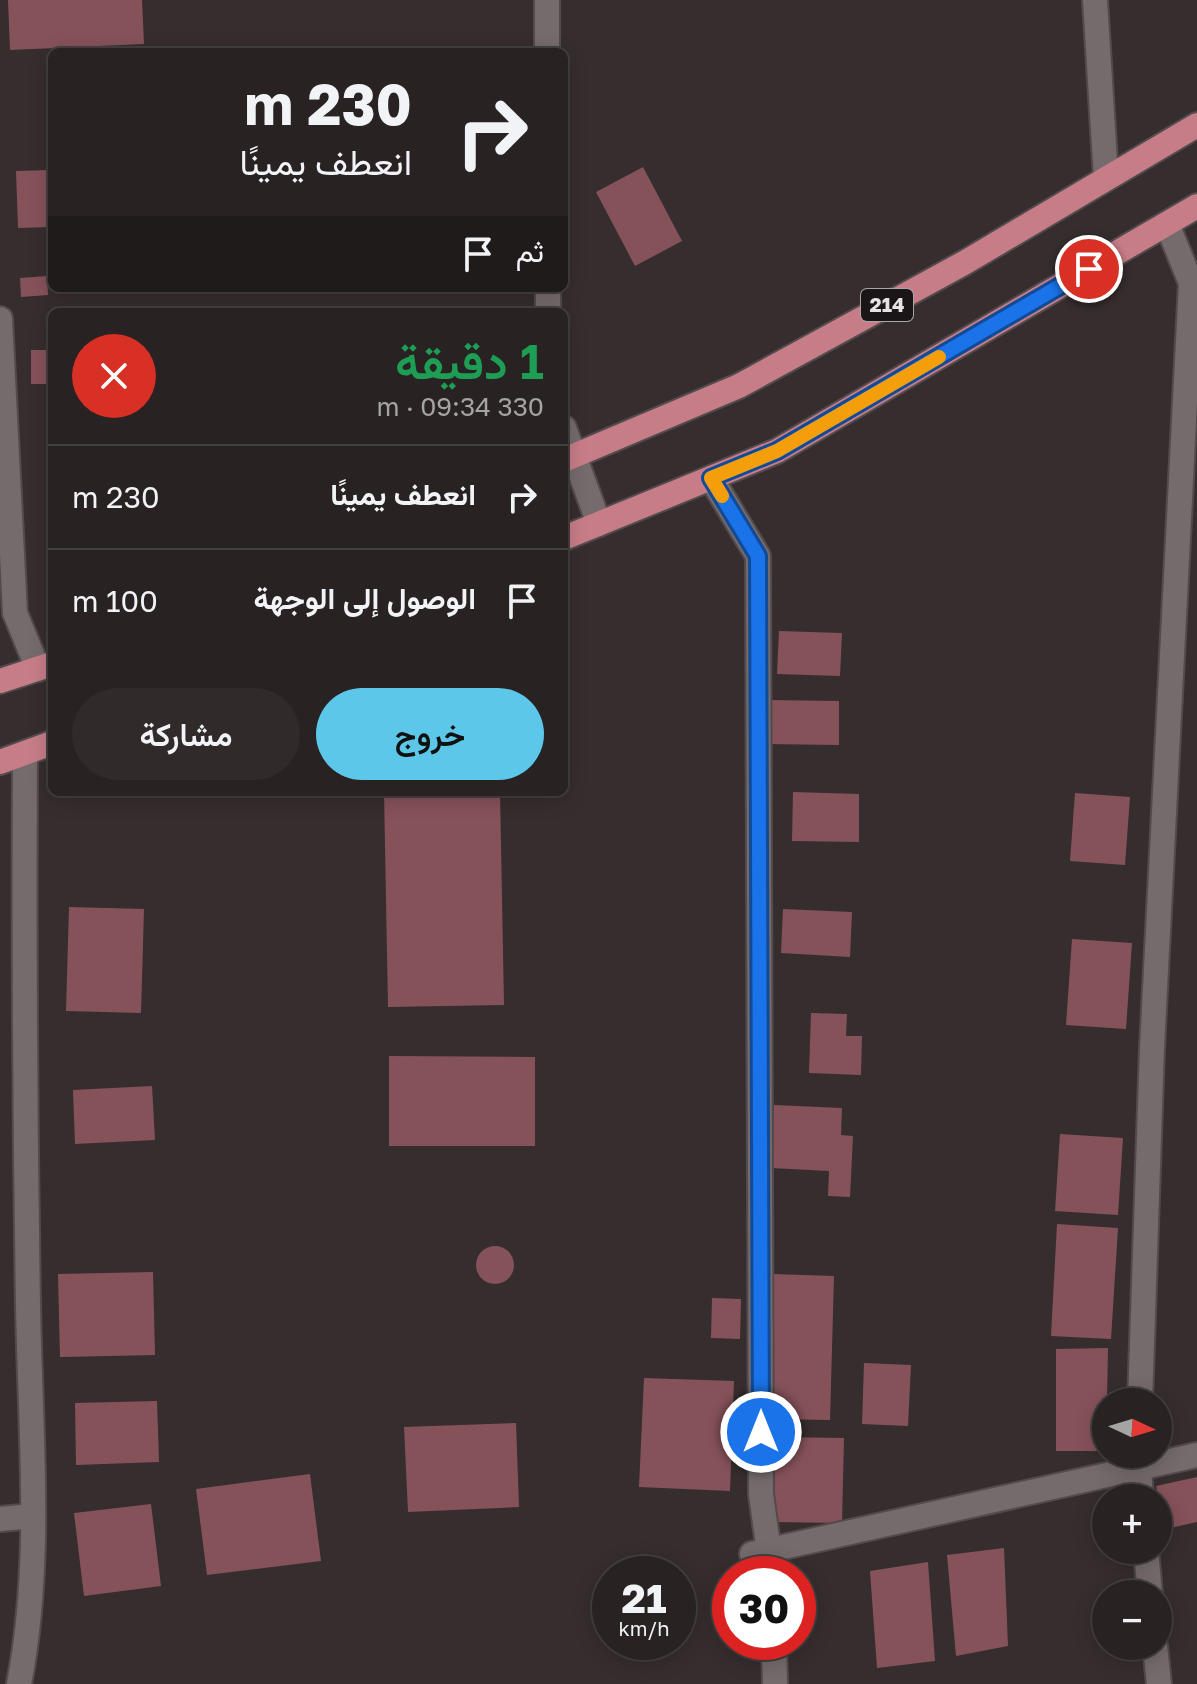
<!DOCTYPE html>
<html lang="ar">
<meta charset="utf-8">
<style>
body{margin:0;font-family:"Golos Text",Vazirmatn,sans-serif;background:#302a2a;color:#f1f3f6;direction:rtl;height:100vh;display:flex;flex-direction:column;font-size:30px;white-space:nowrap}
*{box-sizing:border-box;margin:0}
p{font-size:26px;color:#a5a4a5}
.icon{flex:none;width:44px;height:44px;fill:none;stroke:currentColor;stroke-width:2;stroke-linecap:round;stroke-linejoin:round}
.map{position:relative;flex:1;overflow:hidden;direction:ltr}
.side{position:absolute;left:48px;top:308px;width:520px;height:488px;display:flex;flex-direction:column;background:#282222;border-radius:12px;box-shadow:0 4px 20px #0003,0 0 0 2px #443f40;direction:rtl}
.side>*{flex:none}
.banner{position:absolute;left:48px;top:48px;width:520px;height:244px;border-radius:12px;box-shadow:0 4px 20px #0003,0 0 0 2px #443f40;direction:rtl;background:#282222;color:#f1f3f6;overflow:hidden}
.needle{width:52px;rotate:94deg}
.tools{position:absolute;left:1092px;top:1388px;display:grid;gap:16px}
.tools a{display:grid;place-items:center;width:80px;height:80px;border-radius:50%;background:#282222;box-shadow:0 4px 20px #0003,0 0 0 2px #443f40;font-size:40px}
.speed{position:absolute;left:592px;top:1556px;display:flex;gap:16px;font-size:40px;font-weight:700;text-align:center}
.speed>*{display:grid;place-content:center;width:104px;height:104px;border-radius:50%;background:#282222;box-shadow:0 4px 20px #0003,0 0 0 2px #443f40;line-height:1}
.speed small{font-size:20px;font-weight:400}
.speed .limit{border:12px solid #d22;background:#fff;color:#111}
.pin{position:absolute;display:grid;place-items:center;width:68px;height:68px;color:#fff;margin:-34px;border:4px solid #fff;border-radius:50%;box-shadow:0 2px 8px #0007}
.me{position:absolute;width:88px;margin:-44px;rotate:0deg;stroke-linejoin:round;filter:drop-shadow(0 0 6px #0008)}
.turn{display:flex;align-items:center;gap:28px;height:168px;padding:0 24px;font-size:36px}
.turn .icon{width:104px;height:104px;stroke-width:2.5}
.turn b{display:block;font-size:56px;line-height:68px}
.then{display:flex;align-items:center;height:76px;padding:0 24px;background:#0003;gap:16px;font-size:30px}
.round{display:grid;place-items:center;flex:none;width:84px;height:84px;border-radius:42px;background:#302a2a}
.headline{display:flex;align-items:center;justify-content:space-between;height:136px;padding:0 24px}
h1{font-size:48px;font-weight:600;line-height:60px;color:#1e9e55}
.primary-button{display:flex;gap:16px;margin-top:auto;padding:16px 24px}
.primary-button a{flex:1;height:92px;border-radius:48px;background:#5cc7e8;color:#111;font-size:32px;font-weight:600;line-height:92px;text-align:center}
.primary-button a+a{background:#302a2a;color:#f1f3f6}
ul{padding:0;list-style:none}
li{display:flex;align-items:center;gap:24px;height:104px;padding:0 24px;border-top:2px solid #443f40}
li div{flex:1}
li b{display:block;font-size:30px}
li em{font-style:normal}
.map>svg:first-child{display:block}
</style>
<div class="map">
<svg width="1197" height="1684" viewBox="0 0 1197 1684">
<rect width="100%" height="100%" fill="#362d2e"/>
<g fill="#86525a">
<polygon points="8,0 142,0 144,44 10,50"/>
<polygon points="643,167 682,241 635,266 596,192"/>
<polygon points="52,170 52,227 18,228 16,171"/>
<polygon points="47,276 48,295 21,297 20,278"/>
<rect x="31" y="350" width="21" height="34"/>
<polygon points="779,631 842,633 840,676 777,674"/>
<polygon points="766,700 839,701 839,745 765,744"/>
<polygon points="384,792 500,792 504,1005 388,1007"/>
<polygon points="793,792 859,794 859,842 792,841"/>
<polygon points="1075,793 1130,797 1125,865 1070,861"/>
<polygon points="69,907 144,909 141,1013 66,1011"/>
<polygon points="783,909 852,912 850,957 781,953"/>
<polygon points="1072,939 1132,943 1126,1029 1066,1025"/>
<polygon points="811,1013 847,1014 846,1036 862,1036 861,1075 809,1073"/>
<polygon points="389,1056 535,1057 535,1146 389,1146"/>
<polygon points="152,1086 155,1140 75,1144 73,1090"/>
<polygon points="774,1105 842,1108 841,1135 853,1136 850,1197 828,1196 829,1171 771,1168"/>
<polygon points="1060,1134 1123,1138 1118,1215 1055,1211"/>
<polygon points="1057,1224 1118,1228 1111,1339 1051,1336"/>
<circle cx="495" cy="1265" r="19"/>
<polygon points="153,1272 155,1355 60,1357 58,1274"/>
<polygon points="772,1274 834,1276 830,1420 769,1419"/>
<polygon points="712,1298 741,1299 740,1339 711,1338"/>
<polygon points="1108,1348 1106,1451 1056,1451 1056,1349"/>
<polygon points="864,1363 911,1365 908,1426 862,1424"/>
<polygon points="644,1378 734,1381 730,1491 639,1487"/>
<polygon points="157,1401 159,1462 76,1465 75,1403"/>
<polygon points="516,1423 519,1507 408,1512 404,1427"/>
<polygon points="775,1437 844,1438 842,1523 774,1522"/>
<polygon points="310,1474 321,1561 207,1575 196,1489"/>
<polygon points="1197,1477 1197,1522 1166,1529 1156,1486"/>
<polygon points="151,1504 161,1586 84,1596 74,1513"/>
<polygon points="1004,1548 1008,1646 956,1656 947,1555"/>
<polygon points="928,1562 935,1661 877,1668 870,1571"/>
</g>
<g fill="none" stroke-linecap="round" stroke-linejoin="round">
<g stroke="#524a4b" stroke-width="28">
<g id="minor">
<polyline points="547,0 547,52"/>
<polyline points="1095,0 1106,178"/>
<polyline points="548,288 548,312"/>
<polyline points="0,319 15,613 38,669"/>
<polyline points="564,428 599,524"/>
<polyline points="711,478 758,556 761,1494 772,1574"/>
<polyline points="1140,1402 1152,1048 1191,283 1167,224"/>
<polyline points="1138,1454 1141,1498"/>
<polyline points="0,1519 32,1516"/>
<polyline points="1146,1550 1150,1594"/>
<polyline points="752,1554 1197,1455"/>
<polyline points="774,1642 775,1684"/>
<polyline points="1155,1646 1159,1684"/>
<path d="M 19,1684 C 43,1560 30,1430 28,1304 C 25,1121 24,937 25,754"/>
</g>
</g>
<g stroke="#524a4b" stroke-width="28">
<g id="highway">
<polyline points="564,460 739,386 964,263 1197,125"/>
<polyline points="564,538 777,451 1197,206"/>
<polyline points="0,681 52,664"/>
<polyline points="0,762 52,743"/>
</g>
</g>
<use href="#minor" stroke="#756b6c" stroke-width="24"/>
<use href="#highway" stroke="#c77d88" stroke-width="24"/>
</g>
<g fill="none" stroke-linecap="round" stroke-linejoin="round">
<g stroke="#114b97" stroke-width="20">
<polyline id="route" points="761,1432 758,556 711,478 777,451 1089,269"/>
</g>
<use href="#route" stroke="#1a73e8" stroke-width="14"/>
<polyline stroke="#f59e0b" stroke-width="14" points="722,496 711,478 777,451 939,357"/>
</g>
<g text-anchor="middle" stroke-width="8" stroke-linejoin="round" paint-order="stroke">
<rect fill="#1a1617" stroke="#aaa5a6" stroke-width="2" x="861" y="289" width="52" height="32" rx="6"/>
<g font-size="20" font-weight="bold" fill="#e8e2e3">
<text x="887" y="312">214</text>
</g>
</g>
</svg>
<div class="tools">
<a><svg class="needle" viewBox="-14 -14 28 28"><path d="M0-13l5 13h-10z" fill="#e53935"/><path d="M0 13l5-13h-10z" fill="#a5a4a5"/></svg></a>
<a>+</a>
<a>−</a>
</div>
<div class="speed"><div>21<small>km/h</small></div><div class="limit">30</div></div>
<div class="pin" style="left:1089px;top:269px;background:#d93025"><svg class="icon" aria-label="arrive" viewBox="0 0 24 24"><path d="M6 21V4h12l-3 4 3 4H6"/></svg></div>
<svg class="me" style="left:761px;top:1432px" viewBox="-20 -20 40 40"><circle r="17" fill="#1a73e8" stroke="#fff" stroke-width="3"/><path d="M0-11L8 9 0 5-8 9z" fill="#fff"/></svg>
<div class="banner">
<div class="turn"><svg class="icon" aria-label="right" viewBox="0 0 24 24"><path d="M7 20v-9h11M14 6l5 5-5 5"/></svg><div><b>230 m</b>انعطف يمينًا</div></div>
<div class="then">ثم<svg class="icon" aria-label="arrive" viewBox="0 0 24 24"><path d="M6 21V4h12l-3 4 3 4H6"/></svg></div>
</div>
<section class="side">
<div class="headline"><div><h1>1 دقيقة</h1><p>330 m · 09:34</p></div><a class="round" style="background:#d93025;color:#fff"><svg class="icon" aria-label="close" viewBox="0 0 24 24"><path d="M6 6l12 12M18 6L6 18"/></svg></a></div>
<ul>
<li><svg class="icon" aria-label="right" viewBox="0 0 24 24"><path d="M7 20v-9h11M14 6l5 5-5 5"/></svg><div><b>انعطف يمينًا</b></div><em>230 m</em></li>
<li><svg class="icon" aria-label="arrive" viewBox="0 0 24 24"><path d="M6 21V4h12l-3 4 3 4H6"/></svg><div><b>الوصول إلى الوجهة</b></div><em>100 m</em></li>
</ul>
<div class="primary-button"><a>خروج</a><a>مشاركة</a></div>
</section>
</div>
